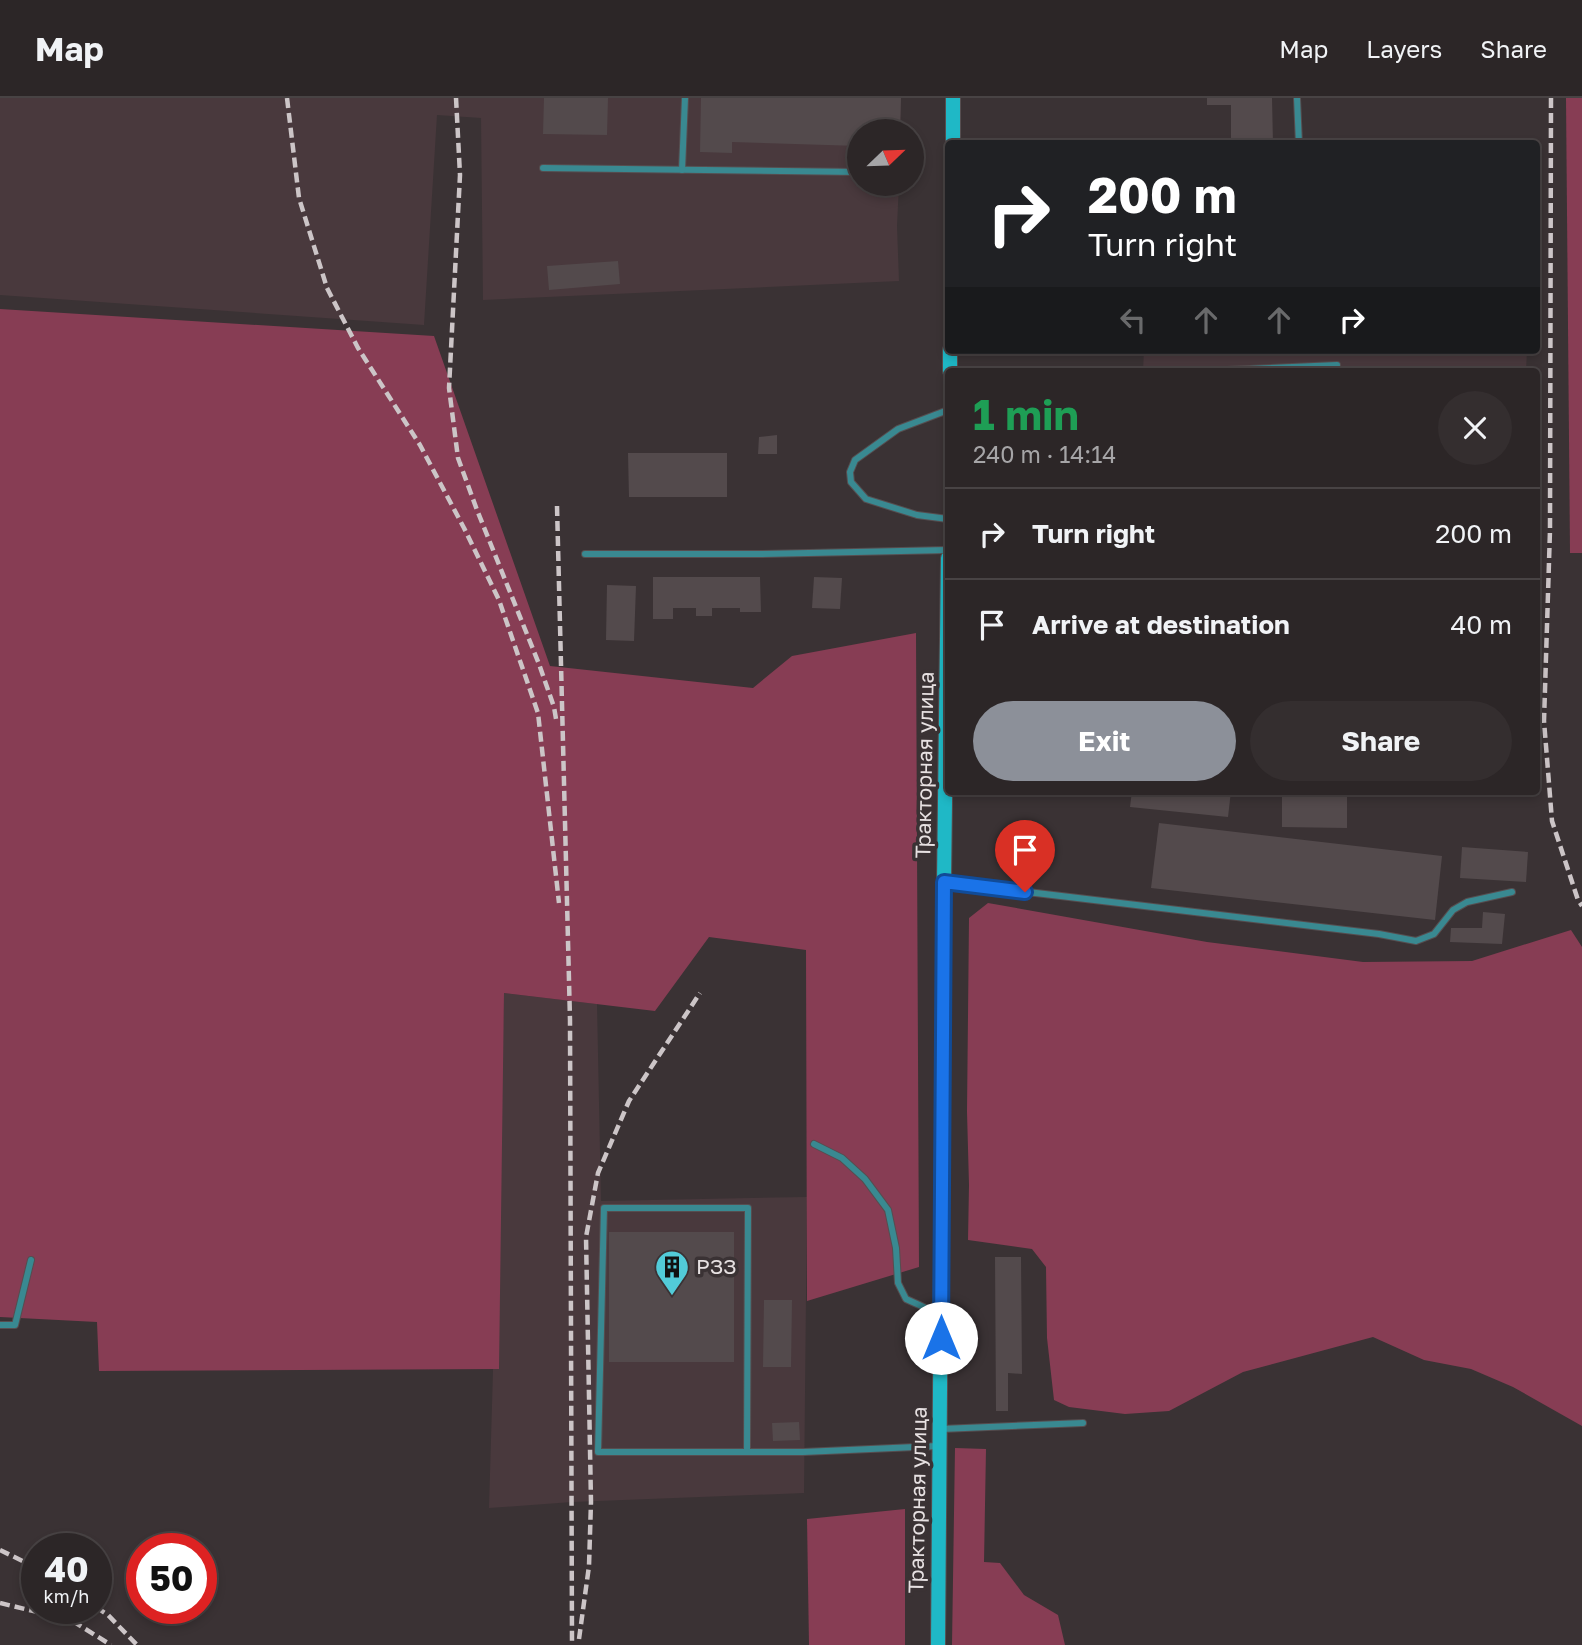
<!DOCTYPE html>
<meta charset="utf-8">
<style>
body{margin:0;font-family:"Golos Text",sans-serif;background:#342e2f;color:#f1f3f6;height:100vh;display:flex;flex-direction:column;font-size:26px;white-space:nowrap}
*{box-sizing:border-box;margin:0}
p{font-size:23px;color:#a6a5a7}
.icon{flex:none;width:38px;height:38px;fill:none;stroke:currentColor;stroke-width:2;stroke-linecap:round;stroke-linejoin:round}
.map{position:relative;flex:1;overflow:hidden}
.drawer{position:absolute;left:945px;top:270px;width:595px;height:427px;display:flex;flex-direction:column;background:#2c2627;border-radius:7px;box-shadow:0 4px 10px #0003,0 0 0 2px #484344}
.drawer>*{flex:none}
.banner{position:absolute;left:945px;top:42px;width:595px;height:214px;border-radius:7px;box-shadow:0 4px 10px #0003,0 0 0 2px #484344;background:#202124;color:#fff;overflow:hidden}
.needle{width:46px;rotate:67deg}
.buttons{position:absolute;left:847px;top:21px;display:grid;gap:14px}
.buttons a{display:grid;place-items:center;width:77px;height:77px;border-radius:50%;background:#2c2627;box-shadow:0 4px 10px #0003,0 0 0 2px #484344;font-size:35px}
.speed{position:absolute;left:21px;top:1435px;display:flex;gap:14px;font-size:35px;font-weight:700;text-align:center}
.speed>*{display:grid;place-content:center;width:91px;height:91px;border-radius:50%;background:#2c2627;box-shadow:0 4px 10px #0003,0 0 0 2px #484344;line-height:1}
.speed small{font-size:18px;font-weight:400}
.speed .limit{border:10px solid #d22;background:#fff;color:#111}
.pin{position:absolute;display:grid;place-items:center;width:60px;height:60px;color:#fff;margin:-72px -30px;border-radius:50% 50% 50% 0;rotate:-45deg;box-shadow:0 0 7px #0007}
.pin .icon{rotate:45deg}
.me{position:absolute;width:77px;margin:-38px;rotate:0deg;stroke-linejoin:round;filter:drop-shadow(0 0 5px #0008)}
.turn{display:flex;align-items:center;gap:24px;height:147px;padding:0 28px;font-size:32px}
.turn .icon{width:91px;height:91px;stroke-width:2.5}
.turn b{display:block;font-size:49px;line-height:60px}
.lanes{display:flex;align-items:center;height:66px;padding:0 28px;background:#0003;justify-content:center;gap:35px;direction:ltr}
.lanes .off{opacity:.35}
.round{display:grid;place-items:center;flex:none;width:74px;height:74px;border-radius:37px;background:#342e2f}
.head{display:flex;align-items:center;justify-content:space-between;height:119px;padding:0 28px}
h1{font-size:42px;font-weight:700;line-height:52px;color:#1e9e55}
.action{display:flex;gap:14px;margin-top:auto;padding:14px 28px}
.action a{flex:1;height:80px;border-radius:42px;background:#8c9099;color:#fff;font-size:28px;font-weight:700;line-height:80px;text-align:center}
.action a+a{background:#342e2f;color:#f1f3f6}
ul{padding:0;list-style:none}
li{display:flex;align-items:center;gap:21px;height:91px;padding:0 28px;border-top:2px solid #484344}
li div{flex:1}
li b{display:block;font-size:26px}
li em{font-style:normal}
header{display:flex;align-items:center;gap:42px;box-sizing:border-box;height:98px;padding:0 35px;background:#2c2627;border-bottom:2px solid #484344}
header strong{font-size:33px}
nav{display:flex;gap:38px;margin-inline-start:auto;font-size:24px}
.map>svg:first-child{display:block}
</style>
<header>
<strong>Map</strong>
<nav><a>Map</a><a>Layers</a><a>Share</a></nav>
</header>
<div class="map">
<svg width="1582" height="1547" viewBox="0 0 1582 1547">
<rect width="100%" height="100%" fill="#3a3234"/>
<g fill="#49393d">
<polygon points="0,0 901,0 900,33 859,33 859,86 899,86 897,128 899,183 483,202 481,20 437,17 424,227 0,197"/>
<polygon points="1144,252 1527,252 1526,273 1143,273"/>
<polygon points="504,895 597,906 601,1103 807,1099 804,1395 572,1404 489,1410"/>
</g>
<g fill="#873d54">
<polygon points="1566,0 1582,0 1582,455 1570,455"/>
<polygon points="0,211 434,238 550,568 753,590 792,558 916,535 919,1169 807,1203 806,852 709,839 655,913 504,895 499,1271 99,1273 97,1224 0,1219"/>
<polygon points="988,805 1207,844 1363,864 1472,863 1571,832 1582,849 1582,1328 1513,1289 1471,1271 1424,1262 1373,1239 1243,1274 1169,1313 1125,1316 1069,1309 1054,1302 1047,1240 1046,1169 1032,1151 968,1142 969,1087 967,1014 969,820"/>
<polygon points="955,1350 986,1351 984,1464 1000,1465 1024,1497 1058,1517 1065,1547 952,1547"/>
<polygon points="905,1411 905,1547 809,1547 807,1421"/>
</g>
<g fill="#534a4c">
<polygon points="544,0 608,0 607,37 543,36"/>
<polygon points="701,0 901,0 900,33 859,33 859,48 732,44 732,55 700,54"/>
<polygon points="1207,0 1272,0 1273,46 1231,46 1231,7 1207,7"/>
<polygon points="618,163 620,186 549,192 547,168"/>
<polygon points="777,337 777,356 758,356 759,339"/>
<polygon points="628,355 727,355 727,399 629,399"/>
<polygon points="653,479 760,479 761,514 740,514 740,510 712,510 712,518 696,518 696,510 673,510 673,521 653,521"/>
<polygon points="814,479 842,480 840,511 812,510"/>
<polygon points="607,487 636,488 634,543 606,542"/>
<polygon points="1132,693 1231,693 1228,719 1130,709"/>
<polygon points="1282,693 1347,693 1347,730 1282,729"/>
<polygon points="1159,725 1442,758 1435,822 1151,790"/>
<polygon points="1462,749 1528,754 1526,784 1460,780"/>
<polygon points="1483,814 1505,816 1502,846 1450,844 1451,830 1482,830"/>
<rect x="609" y="1134" width="125" height="130"/>
<polygon points="995,1159 1021,1159 1022,1276 1008,1275 1008,1313 996,1313"/>
<polygon points="764,1202 792,1202 791,1269 763,1269"/>
<polygon points="799,1324 800,1342 773,1343 772,1325"/>
</g>
<g fill="none" stroke-linecap="round" stroke-linejoin="round">
<g stroke="#564e50" stroke-width="8">
<g id="service">
<polyline points="1297,0 1299,46"/>
<polyline points="543,70 859,74"/>
<polyline points="682,72 685,0"/>
<polyline points="1204,273 1337,267"/>
<polyline points="948,312 898,331 855,362 850,374 851,384 866,401 917,417 948,421"/>
<polyline points="585,456 762,456 948,452"/>
<polyline points="944,784 1379,836 1416,843 1434,836 1453,812 1467,804 1512,794"/>
<polyline points="814,1046 842,1060 865,1081 888,1112 896,1150 898,1185 906,1201 939,1216"/>
<polyline points="0,1227 15,1227 31,1162"/>
<polyline points="941,1331 1083,1325"/>
<polyline points="747,1353 748,1110 604,1110 598,1354 803,1354 938,1348"/>
</g>
</g>
<g stroke="#564e50" stroke-width="16">
<g id="secondary">
<polyline points="953,46 953,0"/>
<polyline points="950,273 950,252"/>
<polyline points="938,1547 944,784 948,460"/>
</g>
</g>
<use href="#service" stroke="#398991" stroke-width="6"/>
<use href="#secondary" stroke="#1fb8c6" stroke-width="14"/>
<g stroke="#ccc5c7" stroke-width="4.5" stroke-dasharray="10 5" stroke-linecap="butt">
<polyline points="287,0 299,100 327,190 358,250 420,347 464,430 499,502 538,615 559,805"/>
<polyline points="456,0 460,77 449,290 458,360 477,412 539,566 554,609 556,621"/>
<polyline points="1551,0 1550,432 1544,623 1552,723 1578,802 1582,808"/>
<polyline points="557,408 570,922 572,1547"/>
<polyline points="0,1452 37,1470"/>
<polyline points="0,1505 71,1522 111,1547"/>
<polyline points="96,1509 108,1517 137,1547"/>
<polyline points="579,1541 589,1468 591,1404 586,1139 598,1075 629,1003 700,895"/>
</g>
</g>
<g fill="none" stroke-linecap="round" stroke-linejoin="round">
<g stroke="#114b97" stroke-width="18">
<polyline id="route" points="941,1240 944,784 1025,794"/>
</g>
<use href="#route" stroke="#1a73e8" stroke-width="12"/>
</g>
<defs>
<g id="building-pin" transform="scale(1.75)"><path d="M0 17L-7.5 6A9.5 9.5 0 1 1 7.5 6Z" fill="#52cbd8" stroke="#3a3234"/><path d="M-4-6H4V6H1V3H-1V6H-4ZM-2.5-4.3h1.7v1.8h-1.7ZM.8-4.3h1.7v1.8H.8ZM-2.5-1h1.7V.8h-1.7ZM.8-1h1.7V.8H.8Z" fill="#111"/></g>
</defs>
<g fill-rule="evenodd">
<use href="#building-pin" x="672" y="1169"/>
</g>
<g text-anchor="middle" stroke-width="7" stroke-linejoin="round" paint-order="stroke">
<g font-size="21" fill="#e7e1e2" stroke="#3a3234">
<text transform="translate(925 667) rotate(-89)" y="7">Тракторная улица</text>
<text transform="translate(918 1402) rotate(-89)" y="7">Тракторная улица</text>
</g>
<g font-size="21" fill="#e7e1e2" stroke="#3a3234" text-anchor="start">
<text x="696" y="1176">РЗЗ</text>
</g>
</g>
</svg>
<div class="buttons">
<a><svg class="needle" viewBox="-14 -14 28 28"><path d="M0-13l5 13h-10z" fill="#e53935"/><path d="M0 13l5-13h-10z" fill="#a6a5a7"/></svg></a>
</div>
<div class="speed"><div>40<small>km/h</small></div><div class="limit">50</div></div>
<div class="pin" style="left:1025px;top:794px;background:#d93025"><svg class="icon" aria-label="arrive" viewBox="0 0 24 24"><path d="M6 21V4h12l-3 4 3 4H6"/></svg></div>
<svg class="me" style="left:941px;top:1240px" viewBox="-20 -20 40 40"><circle r="19" fill="#fff"/><path d="M0-13L10 11 0 6-10 11z" fill="#1a73e8"/></svg>
<div class="banner">
<div class="turn"><svg class="icon" aria-label="right" viewBox="0 0 24 24"><path d="M7 20v-9h11M14 6l5 5-5 5"/></svg><div><b>200 m</b>Turn right</div></div>
<div class="lanes"><svg class="icon off" aria-label="left" viewBox="0 0 24 24"><path d="M17 20v-9H6M10 6l-5 5 5 5"/></svg><svg class="icon off" aria-label="ahead" viewBox="0 0 24 24"><path d="M12 20V5M6 11l6-6 6 6"/></svg><svg class="icon off" aria-label="ahead" viewBox="0 0 24 24"><path d="M12 20V5M6 11l6-6 6 6"/></svg><svg class="icon" aria-label="right" viewBox="0 0 24 24"><path d="M7 20v-9h11M14 6l5 5-5 5"/></svg></div>
</div>
<section class="drawer">
<div class="head"><div><h1>1 min</h1><p>240 m · 14:14</p></div><a class="round"><svg class="icon" aria-label="close" viewBox="0 0 24 24"><path d="M6 6l12 12M18 6L6 18"/></svg></a></div>
<ul>
<li><svg class="icon" aria-label="right" viewBox="0 0 24 24"><path d="M7 20v-9h11M14 6l5 5-5 5"/></svg><div><b>Turn right</b></div><em>200 m</em></li>
<li><svg class="icon" aria-label="arrive" viewBox="0 0 24 24"><path d="M6 21V4h12l-3 4 3 4H6"/></svg><div><b>Arrive at destination</b></div><em>40 m</em></li>
</ul>
<div class="action"><a>Exit</a><a>Share</a></div>
</section>
</div>
